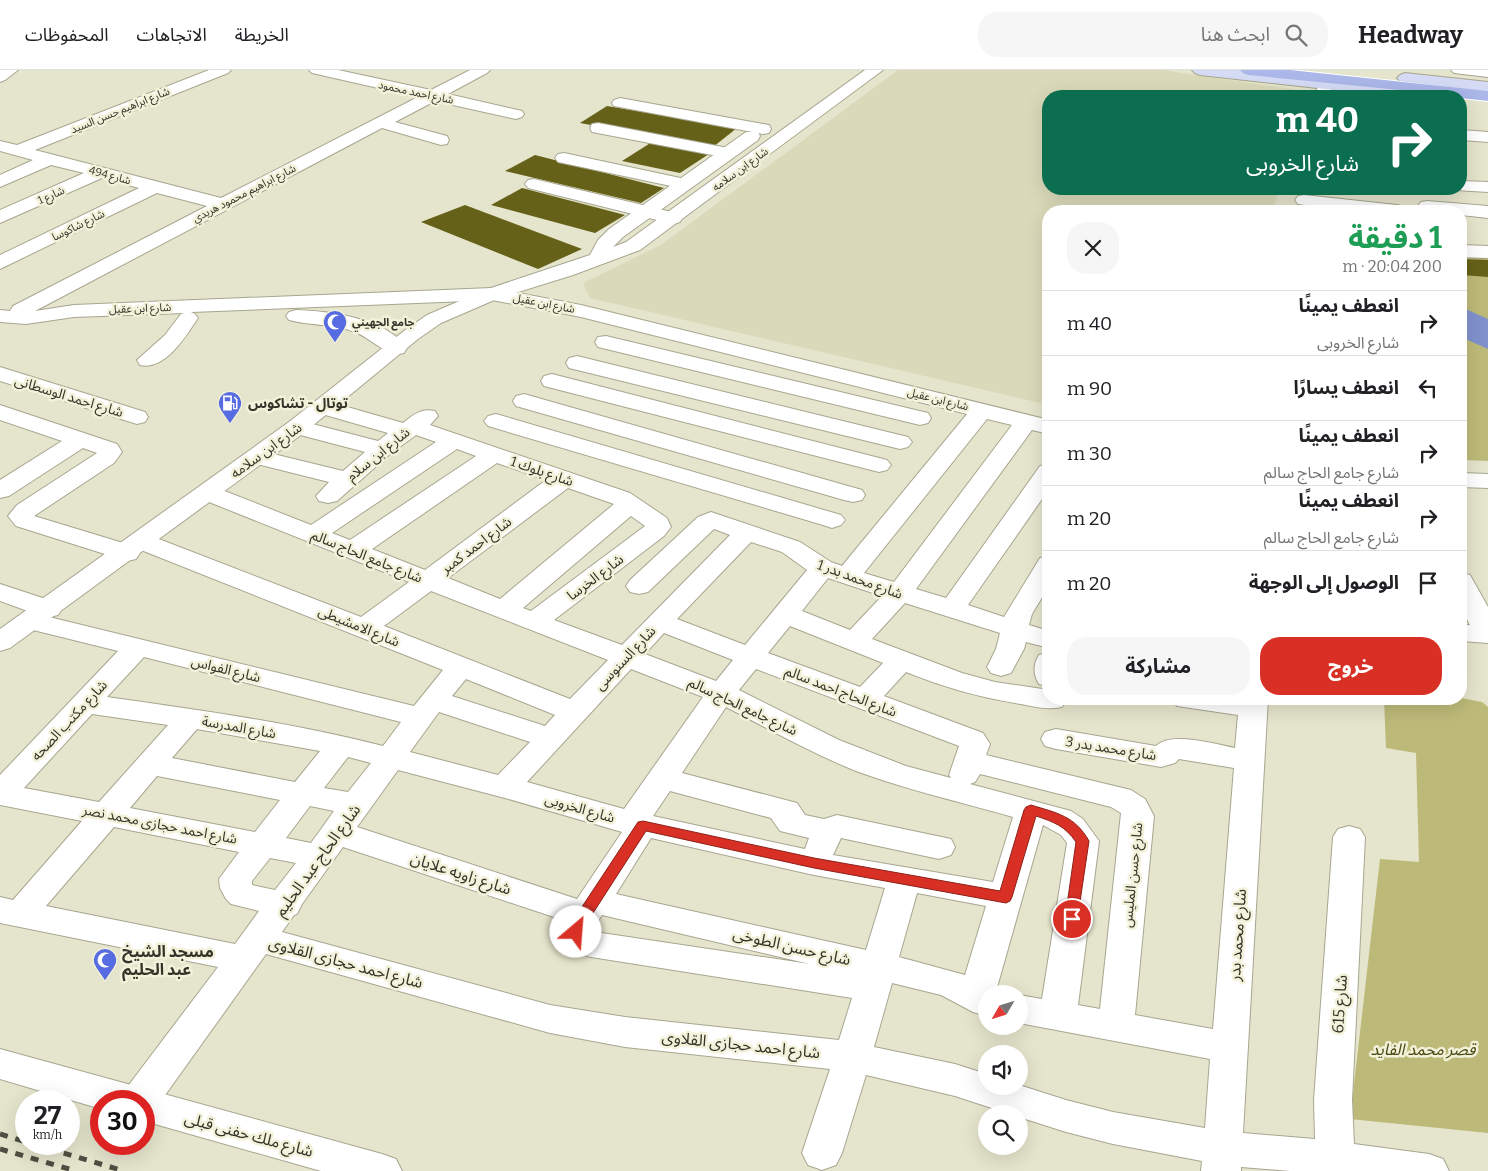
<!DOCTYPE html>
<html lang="ar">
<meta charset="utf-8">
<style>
body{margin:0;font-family:Bitter,"Noto Sans Arabic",serif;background:#f6f6f6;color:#202124;direction:rtl;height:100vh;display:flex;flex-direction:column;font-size:19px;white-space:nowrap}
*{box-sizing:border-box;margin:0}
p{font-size:16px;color:#757577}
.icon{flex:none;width:28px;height:28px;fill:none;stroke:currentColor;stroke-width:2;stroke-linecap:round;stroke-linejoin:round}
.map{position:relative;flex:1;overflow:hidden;direction:ltr}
.details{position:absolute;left:1042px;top:135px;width:425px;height:500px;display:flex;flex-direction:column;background:#fff;border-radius:20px;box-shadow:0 5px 20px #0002;direction:rtl}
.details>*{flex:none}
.hud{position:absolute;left:1042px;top:20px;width:425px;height:105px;border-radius:20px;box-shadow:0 5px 20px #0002;direction:rtl;background:#0b6e4f;color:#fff;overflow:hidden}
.needle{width:32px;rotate:231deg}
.tools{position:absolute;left:978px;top:915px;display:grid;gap:10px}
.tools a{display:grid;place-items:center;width:50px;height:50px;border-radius:50%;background:#fff;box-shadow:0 5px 20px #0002;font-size:25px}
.speed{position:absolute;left:15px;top:1020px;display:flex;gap:10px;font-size:25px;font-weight:700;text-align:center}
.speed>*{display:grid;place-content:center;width:65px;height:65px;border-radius:50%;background:#fff;box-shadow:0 5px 20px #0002;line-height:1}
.speed small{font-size:12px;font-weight:400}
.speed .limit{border:8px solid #d22;background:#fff;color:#111}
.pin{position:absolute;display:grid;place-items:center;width:42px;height:42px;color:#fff;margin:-21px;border:2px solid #fff;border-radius:50%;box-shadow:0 1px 5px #0007}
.me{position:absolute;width:55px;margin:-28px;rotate:27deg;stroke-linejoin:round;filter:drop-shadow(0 0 4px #0008)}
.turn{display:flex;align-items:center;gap:18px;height:105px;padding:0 25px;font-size:22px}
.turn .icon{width:65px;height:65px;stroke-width:2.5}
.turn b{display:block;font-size:35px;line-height:42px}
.round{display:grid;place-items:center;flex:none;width:52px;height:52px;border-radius:20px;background:#f6f6f6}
.summary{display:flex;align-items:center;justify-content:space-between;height:85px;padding:0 25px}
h1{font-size:30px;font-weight:700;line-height:38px;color:#1e9e55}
.cta{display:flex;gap:10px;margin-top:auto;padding:10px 25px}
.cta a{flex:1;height:58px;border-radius:20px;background:#d93025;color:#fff;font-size:20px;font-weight:700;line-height:58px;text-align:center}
.cta a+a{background:#f6f6f6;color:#202124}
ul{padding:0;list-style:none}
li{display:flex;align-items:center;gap:15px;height:65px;padding:0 25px;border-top:1px solid #e0e0e0}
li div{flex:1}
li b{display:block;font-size:19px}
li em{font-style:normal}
header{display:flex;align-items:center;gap:30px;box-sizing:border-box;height:70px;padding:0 25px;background:#fff;border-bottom:1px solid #e0e0e0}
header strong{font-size:24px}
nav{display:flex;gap:28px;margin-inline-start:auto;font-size:18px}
.search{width:350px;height:45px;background:#f6f6f6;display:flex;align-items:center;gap:12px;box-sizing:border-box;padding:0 18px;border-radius:20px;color:#757577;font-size:19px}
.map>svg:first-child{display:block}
</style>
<header>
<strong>Headway</strong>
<div class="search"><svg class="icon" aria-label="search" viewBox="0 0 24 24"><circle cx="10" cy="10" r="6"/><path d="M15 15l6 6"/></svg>ابحث هنا</div>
<nav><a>الخريطة</a><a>الاتجاهات</a><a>المحفوظات</a></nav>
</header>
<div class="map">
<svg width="1488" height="1101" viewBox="0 0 1488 1101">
<rect width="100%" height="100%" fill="#e5e4cc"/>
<polygon fill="#dad9b9" points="898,0 1162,0 1305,21 1304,26 1049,26 1049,119 1279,119 1273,141 1049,141 1049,335 590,228 583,213 661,175"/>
<g fill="#bdba79">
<polygon points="1461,187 1488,188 1488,391 1461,390"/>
<polygon points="1461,628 1482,632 1488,637 1488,1063 1350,1049 1380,789 1419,792 1416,683 1386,678 1384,629"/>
</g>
<polygon fill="#8191cd" points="1461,237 1488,249 1488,279 1461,267"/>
<g fill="#666118">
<polygon points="607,36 737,58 713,77 580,53"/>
<polygon points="652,72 709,84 680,103 622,91"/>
<polygon points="535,85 664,118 641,133 505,101"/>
<polygon points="522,118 625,145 595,163 491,135"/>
<polygon points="465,135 582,179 538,199 421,152"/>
<polygon points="1461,189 1488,190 1488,207 1461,205"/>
</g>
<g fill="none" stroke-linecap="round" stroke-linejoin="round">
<g stroke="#a7a68f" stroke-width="2">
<g id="minor">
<polygon points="0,0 18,0 5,10 0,12"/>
<path d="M 209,0 L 231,0 L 228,3 L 35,80 L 221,128 L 418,27 L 312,3 L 309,0 L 338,0 L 431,20 L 470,0 L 490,0 L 487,3 L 448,24 L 522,41 L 524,44 L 522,47 L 516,49 L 435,31 L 395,52 L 447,66 L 449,70 L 447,74 L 441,75 L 382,58 L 35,241 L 74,235 L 492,218 L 581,235 L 1049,350 L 1049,364 L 1032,360 L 916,519 L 946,528 L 1040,396 L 1049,394 L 1049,419 L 968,535 L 1004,547 L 1040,488 L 1049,486 L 1049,516 L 1032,544 L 1029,555 L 1049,561 L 1049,578 L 1026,572 L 1024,579 L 1011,603 L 1001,606 L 991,603 L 987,597 L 996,579 L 1000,563 L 905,533 L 872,569 L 962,603 L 995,612 L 1049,620 L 1049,629 L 1067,630 L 1062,637 C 1048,640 1035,637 1021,634 C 981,628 943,617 906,602 L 884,626 L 983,663 L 990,674 L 986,685 L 1131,720 L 1145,729 L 1154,746 L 1135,945 L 1213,959 L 1234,698 L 1179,689 L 1175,693 L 1161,697 L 1056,679 L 1045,676 L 1041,669 L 1045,662 L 1056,659 L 1156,676 C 1171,661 1215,674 1235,678 L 1238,645 L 1177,636 L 1173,629 L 1268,629 L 1243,1063 L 1315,1069 L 1314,1030 L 1333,767 L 1338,759 L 1349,756 L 1360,759 L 1365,767 L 1352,1030 L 1354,1074 L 1429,1084 L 1443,1089 L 1449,1101 L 1290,1101 L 1241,1097 L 1241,1101 L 1201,1101 L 1202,1091 L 1113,1074 L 1066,1062 L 1019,1047 L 1019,1044 L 1010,1044 L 955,1026 L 866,1005 L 842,1083 L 836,1095 L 822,1100 L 808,1095 L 802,1083 L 830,999 L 625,977 L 550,963 L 266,884 L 153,1042 L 144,1045 L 144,1031 L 120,1031 L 125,1020 L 218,897 L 0,853 L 0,827 L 13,830 L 82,751 L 0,735 L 0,705 L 118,581 L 21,557 L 17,551 L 21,545 L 31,543 L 36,544 L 0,531 L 0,514 L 58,533 L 62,539 L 58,545 L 49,547 L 414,636 L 443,600 L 136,478 L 140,483 L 136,489 L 127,491 L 16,456 L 8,446 L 17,435 L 97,383 L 83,378 L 9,426 L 0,428 L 0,410 L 62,371 L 0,350 L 0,335 L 117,374 L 122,382 L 114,393 L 34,446 L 133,476 L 129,471 L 133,466 L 142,463 L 151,466 L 361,547 L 409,512 L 199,428 L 196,423 L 199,418 L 208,416 L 217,418 L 311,455 L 436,372 L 416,365 L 390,384 L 337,431 L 328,433 L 319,431 L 316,426 L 329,412 L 249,392 L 245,387 L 249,382 L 257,380 L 343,401 L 365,382 L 289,362 L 285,357 L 289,352 L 297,350 L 378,371 L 388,363 L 315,342 L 312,337 L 315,332 L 323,330 L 403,353 C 413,345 421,338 435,341 L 438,346 L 430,355 L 630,423 L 667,448 L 671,457 L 664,466 L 554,550 L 622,575 L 730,465 L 714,459 L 648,522 L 639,524 L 630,522 L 626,516 L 630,510 L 698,447 L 711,442 L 800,472 L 831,492 L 842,496 L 967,344 L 581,247 L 492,230 L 191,242 L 195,244 L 198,248 C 186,266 165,301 140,295 L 137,290 L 165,265 L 181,244 L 184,243 L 74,247 L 26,254 L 0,252 L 0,240 L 10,241 L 13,236 L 207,136 L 157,123 L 0,199 L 0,185 L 139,118 L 102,108 L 0,153 L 0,140 L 84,103 L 51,95 L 0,117 L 0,105 L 33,90 L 0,81 L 0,71 L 17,75 ZM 987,349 L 1012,355 L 894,512 L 864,503 ZM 457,379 L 476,386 L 350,470 L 332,463 ZM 497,393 L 546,410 L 425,500 L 372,479 ZM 568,418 L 614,434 L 500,529 L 448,508 ZM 631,446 L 645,456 L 531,541 L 523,538 ZM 751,472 L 782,482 L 807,500 L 745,575 L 677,549 ZM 828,508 L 882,526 L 850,560 L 802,541 ZM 431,521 L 608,590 L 570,629 L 384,556 ZM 790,556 L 883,593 L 860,617 L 768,583 ZM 664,563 L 733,590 L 716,611 L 645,584 ZM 144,587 L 401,652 L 383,676 C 293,653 200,640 107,627 ZM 631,599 L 703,627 L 624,739 L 527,712 ZM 756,599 L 959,676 L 949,705 L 951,708 L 906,696 L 839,670 L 739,620 ZM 466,609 L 555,645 L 545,656 L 452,626 ZM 726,637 C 769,659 811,683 856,701 C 907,720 961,732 1013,747 L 993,812 L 833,785 L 841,768 L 939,789 L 951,785 L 955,777 L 951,769 L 837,745 L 824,749 L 805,745 L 797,733 L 682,703 ZM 439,642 L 530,672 L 498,705 L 410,682 ZM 92,644 L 168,655 L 99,732 L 24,718 ZM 197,659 L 320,681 L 295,712 L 172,688 ZM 348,687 L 371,693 L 348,722 L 324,718 ZM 398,700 L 505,728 L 622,762 L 577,829 L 357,757 ZM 980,704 L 1111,737 L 1121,743 L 1100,939 L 1078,935 L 1099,771 L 1083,749 L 1071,741 L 970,714 L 975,712 ZM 157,706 L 280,730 L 255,762 L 130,738 ZM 670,721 L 771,748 L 780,761 L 809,768 L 805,779 L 653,746 ZM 310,736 L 334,741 L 311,773 L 286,768 ZM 1043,755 L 1061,765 L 1067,773 L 1042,929 L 1019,925 L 1019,953 L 1210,989 L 1205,1058 L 1113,1042 L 1066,1030 L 1019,1015 L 1019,1016 L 986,1016 L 986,1004 L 955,994 L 874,977 L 892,913 L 941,925 L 973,942 L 986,946 L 986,924 L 1000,924 L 996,921 ZM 114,757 L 239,782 L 219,809 L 220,818 L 226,829 L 231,834 L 259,841 L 235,874 L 46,836 ZM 651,768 L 814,805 L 885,818 L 866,880 L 616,824 ZM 343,777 L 563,850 L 560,860 C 563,878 575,883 591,887 L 852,928 L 839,970 L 625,947 L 550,935 L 282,862 L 294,845 L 297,844 L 302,834 ZM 270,788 L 296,793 L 275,820 L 252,815 L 252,811 ZM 917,823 L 986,836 L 965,905 L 899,887 ZM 602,845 L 810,894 L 595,862 L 594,857 Z"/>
<polygon points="1451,0 1488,0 1488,7 1454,3"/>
<polygon points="1325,10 1331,12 1333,15 1331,26 1315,26 1319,12"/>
<polygon points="620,28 763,54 769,55 771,59 769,63 763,64 614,36 612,33 614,30"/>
<polygon points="598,53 728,78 734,79 737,83 734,87 728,88 592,62 590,58 592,54"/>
<polygon points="1461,60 1488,62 1488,72 1461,70"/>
<polygon points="564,83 685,109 691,110 694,114 691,118 685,119 558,92 555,88 558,84"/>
<polygon points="534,109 680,144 682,148 680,152 673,154 528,118 525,114 528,110"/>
<polygon points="1461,111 1488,112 1488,122 1455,120 1461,119"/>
<polygon points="1304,125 1397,135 1403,137 1406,141 1353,141 1298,134 1295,130 1298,126"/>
<polygon points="1427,131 1488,136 1488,148 1461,145 1461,141 1421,140 1418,136 1421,132"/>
<polygon points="1461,175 1488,176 1488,188 1461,187"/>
<path d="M 296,240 C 330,241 386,248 407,278 L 404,283 C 386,287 371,268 355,262 C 333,253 311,256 289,250 L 286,246 L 289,242 Z"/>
<polygon points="606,266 928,343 931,348 928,353 920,355 598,277 595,272 598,267"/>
<polygon points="577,286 908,367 912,372 908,377 900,379 569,298 566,293 569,288"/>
<polygon points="0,297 145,342 148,347 145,352 137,354 0,311"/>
<polygon points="552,304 887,390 891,395 887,400 879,402 544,316 541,311 544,306"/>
<polygon points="524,324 862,420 865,425 862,430 853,432 844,430 516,336 513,331 516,326"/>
<polygon points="496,344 841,445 845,450 841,455 832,458 823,455 488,356 484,351 488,346"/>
<polygon points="1461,403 1488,404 1488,418 1461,417"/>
<polygon points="1461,503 1470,505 1488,537 1488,573 1461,571 1461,555 1470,555 1461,538"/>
<path d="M 1049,582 L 1049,617 L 1039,614 C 1033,605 1033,594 1039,585 Z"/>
</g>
</g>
<g stroke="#a7a68f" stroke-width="2">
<g id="tertiary">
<polygon points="865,0 883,0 640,180 573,205 499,228 441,253 418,269 305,362 10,578 0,581 0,559 289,352 404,261 427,245 485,220 590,185 598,170 609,159 746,62 758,62 760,66 758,70 623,167 613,177 626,172"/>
<polygon points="0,979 382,1084 396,1089 402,1101 321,1101 144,1051 144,1031 101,1031 101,1039 0,1009"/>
</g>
</g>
<g stroke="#a7a68f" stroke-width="2">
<g id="secondary">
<polygon points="1192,0 1240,0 1428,21 1434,23 1436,26 1389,26 1200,5 1195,3"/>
<polygon points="1405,3 1488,12 1488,22 1400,11 1397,8 1400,5"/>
</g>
</g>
<g stroke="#fff" stroke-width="2">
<polygon id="primary" points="1240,0 1290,0 1488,21 1488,31 1461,28 1461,26 1248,5 1243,3"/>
</g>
<use href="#minor" fill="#fff" fill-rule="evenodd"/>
<use href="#tertiary" fill="#fff" fill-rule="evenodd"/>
<use href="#secondary" fill="#d5dbf4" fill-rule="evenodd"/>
<use href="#primary" fill="#abb6e9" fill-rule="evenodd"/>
<g stroke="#4f4f43" stroke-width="5" stroke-dasharray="8 8" stroke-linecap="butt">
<polyline points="0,1064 26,1072"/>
<polyline points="33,1074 124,1101"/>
<polyline points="0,1079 76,1101"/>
</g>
</g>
<path fill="#d93025" stroke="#8d1f18" d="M 1031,735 C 1057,743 1075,746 1089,771 L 1077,852 L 1072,854 L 1067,852 L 1065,849 L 1076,772 C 1065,756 1054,752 1036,746 L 1012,827 L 1010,831 L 1006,833 L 814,798 L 646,761 L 584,857 L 581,866 L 576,868 L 571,866 L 569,862 L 572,852 L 638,752 L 643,751 L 814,788 L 1000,821 L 1024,740 L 1026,737 Z"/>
<defs>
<g id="mosque-pin" transform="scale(1.25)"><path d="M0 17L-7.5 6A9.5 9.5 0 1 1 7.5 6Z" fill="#576be2" stroke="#f2f1d9"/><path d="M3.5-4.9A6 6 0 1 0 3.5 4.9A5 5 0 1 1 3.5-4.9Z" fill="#fff"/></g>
<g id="fuel-pin" transform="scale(1.25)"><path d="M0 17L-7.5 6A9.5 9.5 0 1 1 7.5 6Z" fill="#576be2" stroke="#f2f1d9"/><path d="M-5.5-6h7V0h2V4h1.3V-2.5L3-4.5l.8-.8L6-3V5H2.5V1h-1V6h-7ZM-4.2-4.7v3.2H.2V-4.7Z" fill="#fff"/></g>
</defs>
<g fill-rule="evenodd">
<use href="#mosque-pin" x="335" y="252"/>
<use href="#fuel-pin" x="230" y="333"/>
<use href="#mosque-pin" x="105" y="890"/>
</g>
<g text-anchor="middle" stroke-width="5" stroke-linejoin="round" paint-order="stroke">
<g font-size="11" fill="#333329" stroke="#f2f1d9">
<text transform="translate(416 22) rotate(12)" y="4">شارع احمد محمود</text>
<text transform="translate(120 40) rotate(-22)" y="4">شارع ابراهيم حسن السيد</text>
<text transform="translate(740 99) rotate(-36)" y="4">شارع ابن سلامه</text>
<text transform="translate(110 105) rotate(15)" y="4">شارع 494</text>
<text transform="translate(244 123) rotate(-27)" y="4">شارع ابراهيم محمود هريدي</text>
<text transform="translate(51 125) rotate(-24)" y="4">شارع 1</text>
<text transform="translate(78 155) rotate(-26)" y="4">شارع شاكوسا</text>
<text transform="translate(544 233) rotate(11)" y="4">شارع ابن عقيل</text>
<text transform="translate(140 238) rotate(-2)" y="4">شارع ابن عقيل</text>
<text transform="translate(938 329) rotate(14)" y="4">شارع ابن عقيل</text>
</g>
<g font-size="11" font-weight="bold" fill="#333329" stroke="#f2f1d9" text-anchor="start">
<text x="352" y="256">جامع الجهيني</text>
</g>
<g font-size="14" fill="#333329" stroke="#f2f1d9">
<text transform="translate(69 326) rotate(17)" y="5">شارع احمد الوسطانى</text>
<text transform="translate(266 380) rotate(-36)" y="5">شارع ابن سلامه</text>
<text transform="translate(378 384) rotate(-39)" y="5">شارع ابن سلام</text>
<text transform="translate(542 401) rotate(19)" y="5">شارع بلوك 1</text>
<text transform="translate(476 475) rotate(-37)" y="5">شارع احمد كمبر</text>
<text transform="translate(367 486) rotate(22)" y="5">شارع جامع الحاج سالم</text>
<text transform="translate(595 507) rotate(-37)" y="5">شارع الخرسا</text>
<text transform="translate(860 509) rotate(20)" y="5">شارع محمد بدر 1</text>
<text transform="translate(359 556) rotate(22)" y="5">شارع الامشيطى</text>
<text transform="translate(625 588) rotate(-47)" y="5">شارع السنوسى</text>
<text transform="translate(226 599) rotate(14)" y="5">شارع الفواس</text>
<text transform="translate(841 621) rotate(21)" y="5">شارع الحاج احمد سالم</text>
<text transform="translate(743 636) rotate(25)" y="5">شارع جامع الحاج سالم</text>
<text transform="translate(69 650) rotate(-47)" y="5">شارع مكتب الصحه</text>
<text transform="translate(239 657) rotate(10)" y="5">شارع المدرسة</text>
<text transform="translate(1111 678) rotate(9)" y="5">شارع محمد بدر 3</text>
<text transform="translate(580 738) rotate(16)" y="5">شارع الخروبى</text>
<text transform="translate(160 754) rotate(11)" y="5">شارع احمد حجازى محمد نصر</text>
<text transform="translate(1132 805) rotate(-84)" y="5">شارع حسن المليس</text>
</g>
<g font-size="14" font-weight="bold" fill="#333329" stroke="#f2f1d9" text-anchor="start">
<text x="248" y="338">توتال - تشاكوس</text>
</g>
<g font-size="16" fill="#333329" stroke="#f2f1d9">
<text transform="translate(317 790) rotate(-54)" y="6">شارع الحاج عبد الحليم</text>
<text transform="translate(461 803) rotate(18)" y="6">شارع زاويه علايان</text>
<text transform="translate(1237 865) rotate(-86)" y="6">شارع محمد بدر</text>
<text transform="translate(792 876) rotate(13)" y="6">شارع حسن الطوخى</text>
<text transform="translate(346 892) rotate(15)" y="6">شارع احمد حجازى القلاوى</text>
<text transform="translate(1339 934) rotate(-86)" y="6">شارع 615</text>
<text transform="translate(741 974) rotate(6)" y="6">شارع احمد حجازى القلاوى</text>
<text transform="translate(249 1064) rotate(15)" y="6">شارع ملك حفنى قبلى</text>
</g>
<g font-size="16" font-weight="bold" fill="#333329" stroke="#f2f1d9" text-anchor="start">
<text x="122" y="887">مسجد الشيخ<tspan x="122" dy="18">عبد الحليم</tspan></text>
</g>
<g font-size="16" font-style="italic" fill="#4b4711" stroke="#f2f1d9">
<text x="1423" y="985">قصر محمد الفايد</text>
</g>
</g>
</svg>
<div class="tools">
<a><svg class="needle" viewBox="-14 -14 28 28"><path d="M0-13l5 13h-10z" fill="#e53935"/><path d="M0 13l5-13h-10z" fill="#757577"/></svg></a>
<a><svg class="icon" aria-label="sound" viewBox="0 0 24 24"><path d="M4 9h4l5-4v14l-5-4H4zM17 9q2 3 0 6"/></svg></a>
<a><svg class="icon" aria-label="search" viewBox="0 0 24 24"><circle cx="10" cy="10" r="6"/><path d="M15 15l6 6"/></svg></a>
</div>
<div class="speed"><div>27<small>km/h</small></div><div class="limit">30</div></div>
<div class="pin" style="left:1072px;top:849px;background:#d93025"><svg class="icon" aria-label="arrive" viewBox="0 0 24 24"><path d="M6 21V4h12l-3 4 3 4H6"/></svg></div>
<svg class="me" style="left:576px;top:862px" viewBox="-20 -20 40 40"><circle r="19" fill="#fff"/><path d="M0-13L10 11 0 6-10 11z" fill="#d93025"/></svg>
<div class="hud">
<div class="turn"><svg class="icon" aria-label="right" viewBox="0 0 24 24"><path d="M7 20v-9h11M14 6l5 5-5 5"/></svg><div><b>40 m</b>شارع الخروبى</div></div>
</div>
<section class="details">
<div class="summary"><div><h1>1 دقيقة</h1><p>200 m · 20:04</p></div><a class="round"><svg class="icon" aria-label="close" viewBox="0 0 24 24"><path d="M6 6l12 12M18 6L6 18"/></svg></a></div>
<ul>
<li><svg class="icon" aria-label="right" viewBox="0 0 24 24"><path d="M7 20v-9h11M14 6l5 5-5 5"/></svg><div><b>انعطف يمينًا</b><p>شارع الخروبى</p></div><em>40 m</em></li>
<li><svg class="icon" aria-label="left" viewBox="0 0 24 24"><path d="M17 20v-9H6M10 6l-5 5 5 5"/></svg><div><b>انعطف يسارًا</b></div><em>90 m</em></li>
<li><svg class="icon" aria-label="right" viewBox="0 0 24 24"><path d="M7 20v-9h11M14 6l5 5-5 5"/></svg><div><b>انعطف يمينًا</b><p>شارع جامع الحاج سالم</p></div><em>30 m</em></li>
<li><svg class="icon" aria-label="right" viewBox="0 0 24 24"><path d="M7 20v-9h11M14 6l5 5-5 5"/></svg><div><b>انعطف يمينًا</b><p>شارع جامع الحاج سالم</p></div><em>20 m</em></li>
<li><svg class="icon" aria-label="arrive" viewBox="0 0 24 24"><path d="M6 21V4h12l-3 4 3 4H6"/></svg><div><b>الوصول إلى الوجهة</b></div><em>20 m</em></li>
</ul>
<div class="cta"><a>خروج</a><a>مشاركة</a></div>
</section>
</div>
